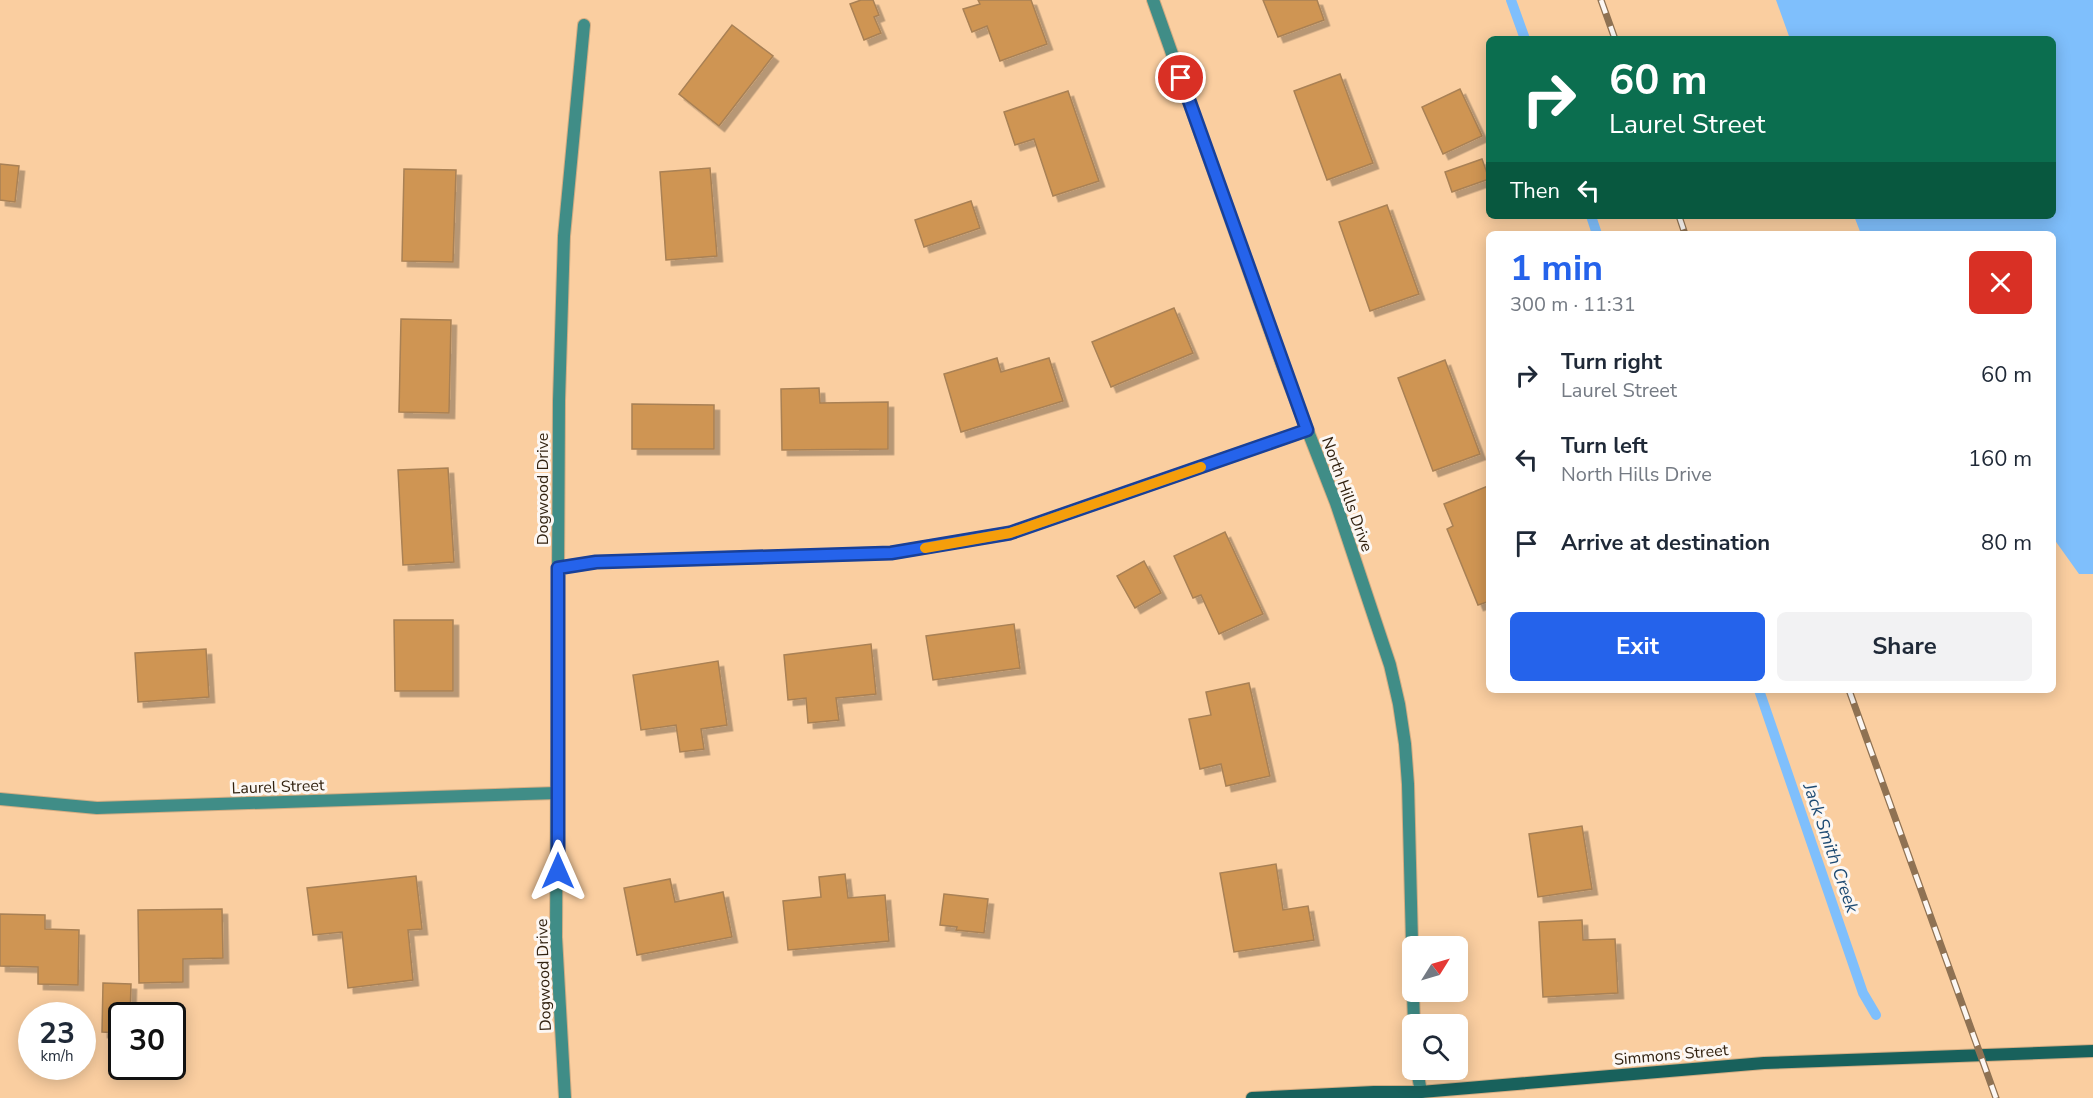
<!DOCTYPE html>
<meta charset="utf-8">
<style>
body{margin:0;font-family:"Nunito Sans",sans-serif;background:#f2f2f3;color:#1f2937;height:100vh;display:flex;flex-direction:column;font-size:22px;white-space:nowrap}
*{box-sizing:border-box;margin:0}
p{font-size:20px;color:#747a83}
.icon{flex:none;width:33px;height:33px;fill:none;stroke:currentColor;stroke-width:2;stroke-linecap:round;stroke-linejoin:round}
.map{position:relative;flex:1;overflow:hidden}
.side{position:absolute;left:1486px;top:231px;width:570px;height:462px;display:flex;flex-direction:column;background:#fff;border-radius:9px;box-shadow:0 3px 15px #0003}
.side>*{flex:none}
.hud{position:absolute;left:1486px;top:36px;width:570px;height:183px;border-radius:9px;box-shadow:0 3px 15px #0003;background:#0b6e4f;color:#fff;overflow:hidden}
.needle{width:39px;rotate:53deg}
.fabs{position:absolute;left:1402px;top:936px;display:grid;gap:12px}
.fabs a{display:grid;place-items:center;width:66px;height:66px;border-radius:9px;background:#fff;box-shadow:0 3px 15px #0003;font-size:30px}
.speed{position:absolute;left:18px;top:1002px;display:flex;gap:12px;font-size:30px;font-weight:700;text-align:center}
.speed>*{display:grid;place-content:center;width:78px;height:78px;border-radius:50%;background:#fff;box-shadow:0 3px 15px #0003;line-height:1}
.speed small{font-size:15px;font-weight:400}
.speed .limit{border:3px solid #111;border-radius:9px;background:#fff;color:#111}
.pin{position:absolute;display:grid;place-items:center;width:51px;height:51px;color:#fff;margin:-26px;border:3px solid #fff;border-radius:50%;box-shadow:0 2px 6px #0007}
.me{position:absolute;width:66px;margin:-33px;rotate:0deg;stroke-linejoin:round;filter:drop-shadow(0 0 4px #0008)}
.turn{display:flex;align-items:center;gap:21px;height:126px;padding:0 24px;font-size:27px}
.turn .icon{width:78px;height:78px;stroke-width:2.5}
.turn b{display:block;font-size:42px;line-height:51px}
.then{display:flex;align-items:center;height:57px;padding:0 24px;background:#0003;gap:12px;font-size:22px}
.round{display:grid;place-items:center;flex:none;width:63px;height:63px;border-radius:9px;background:#f2f2f3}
.overview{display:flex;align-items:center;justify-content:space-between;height:102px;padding:0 24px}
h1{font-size:36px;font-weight:700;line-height:45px;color:#2563eb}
.primary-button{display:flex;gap:12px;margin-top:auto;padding:12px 24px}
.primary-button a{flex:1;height:69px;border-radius:9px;background:#2563eb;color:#fff;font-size:24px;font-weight:700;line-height:69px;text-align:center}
.primary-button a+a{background:#f2f2f3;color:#1f2937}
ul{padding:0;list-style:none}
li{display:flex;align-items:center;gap:18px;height:84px;padding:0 24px}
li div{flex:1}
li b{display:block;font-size:22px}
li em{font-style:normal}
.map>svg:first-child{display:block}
</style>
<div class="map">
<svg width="2093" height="1098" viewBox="0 0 2093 1098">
<defs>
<filter id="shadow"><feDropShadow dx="5.5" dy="5.5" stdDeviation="0" flood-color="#0004"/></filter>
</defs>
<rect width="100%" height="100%" fill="#facea0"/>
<polygon fill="#7fbffc" points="1776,0 2093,0 2093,574 2079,574 2054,539 2054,234 1861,234 1854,216 2054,216 2054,39 1790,39"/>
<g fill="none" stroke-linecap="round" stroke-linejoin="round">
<g stroke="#7fbffc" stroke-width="10">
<polyline points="1511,0 1525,39"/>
<polyline points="1591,216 1597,234"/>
<polyline points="1759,690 1863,993 1876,1015"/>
</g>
</g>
<g fill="#cf9552" stroke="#a98155" stroke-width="1.5" filter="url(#shadow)">
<polygon points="861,0 873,0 879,15 874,17 881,33 864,40 850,4"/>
<polygon points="978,0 1031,0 1047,44 1000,61 987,26 972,32 963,9 980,4"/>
<polygon points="1263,0 1317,0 1324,20 1278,37"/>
<polygon points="732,25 773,56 719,126 679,94"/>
<polygon points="1340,74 1373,163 1327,180 1294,91"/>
<polygon points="1460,89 1482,136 1443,154 1422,107"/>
<polygon points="1068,91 1099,181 1053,196 1034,139 1015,145 1004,112"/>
<polygon points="1482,159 1489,179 1452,192 1445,172"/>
<polygon points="0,164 19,166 15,202 0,200"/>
<polygon points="710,168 717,256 666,260 660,172"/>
<polygon points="404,169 456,170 453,262 402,261"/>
<polygon points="971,201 980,228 924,247 915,220"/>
<polygon points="1387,205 1419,294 1370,311 1339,222"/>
<polygon points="1174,308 1193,353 1111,387 1092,342"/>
<polygon points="401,319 451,320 449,413 399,412"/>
<polygon points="997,358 1001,372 1049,358 1063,401 961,432 944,374"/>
<polygon points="1445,360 1480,454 1433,471 1398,378"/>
<polygon points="819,388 820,403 888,402 888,449 782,450 781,389"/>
<polygon points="632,404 714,405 714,449 632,449"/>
<polygon points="448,468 454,562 403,565 398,470"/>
<polygon points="1488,486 1490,490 1490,601 1478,605 1447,529 1453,526 1444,504"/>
<polygon points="1225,532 1263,614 1219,634 1201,595 1193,598 1174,556"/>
<polygon points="1144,561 1161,593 1135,608 1117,576"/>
<polygon points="394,620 453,620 453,691 395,691"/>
<polygon points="1014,624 1020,668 933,680 926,636"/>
<polygon points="871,644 876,694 836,698 839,720 808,723 806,698 788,700 784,655"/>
<polygon points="206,649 209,697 138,702 135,653"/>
<polygon points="718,661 727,725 701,729 704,749 680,752 676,725 641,730 633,675"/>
<polygon points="1249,683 1270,776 1226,786 1221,764 1200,769 1189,719 1211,715 1206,692"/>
<polygon points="1582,826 1592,889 1538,897 1529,834"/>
<polygon points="1276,864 1283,910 1308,906 1314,940 1234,952 1220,873"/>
<polygon points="845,874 848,898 885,895 889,941 788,950 783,901 821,897 819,877"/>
<polygon points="416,876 422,929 408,930 413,980 348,988 342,932 313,935 307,888"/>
<polygon points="670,879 675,902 723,892 732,937 637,955 624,888"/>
<polygon points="944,894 988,899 984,933 956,930 957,927 940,925"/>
<polygon points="222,909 223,958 183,959 183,982 139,983 138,910"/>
<polygon points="0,914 45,915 45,929 79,930 78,985 38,984 38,967 0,966"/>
<polygon points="1582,920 1583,940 1615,939 1618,993 1543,997 1539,922"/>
<polygon points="103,983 131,984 130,1016 122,1016 122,1033 102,1032"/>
</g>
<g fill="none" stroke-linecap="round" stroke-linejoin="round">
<g stroke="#d2ac83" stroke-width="14">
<g id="street">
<polyline points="1153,0 1284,370 1336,503 1390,665 1399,704 1405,744 1408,784 1413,983"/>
<polyline points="558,568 596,562 891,553 1010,533 1307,430"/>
<polyline points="0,799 97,808 557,793"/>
<polyline points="1413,992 1414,1024"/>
<polyline points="1417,1070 1421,1092"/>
<polyline points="565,1098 556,937 559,401 564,236 584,25"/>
</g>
</g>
<g stroke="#d2ac83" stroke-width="14">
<polyline id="secondary" points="1252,1098 1374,1092 1421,1092 1764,1063 2093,1051"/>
</g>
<use href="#street" stroke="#408d87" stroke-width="12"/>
<use href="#secondary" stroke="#18615c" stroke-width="12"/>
<g stroke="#8f7253" stroke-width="7">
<g id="rail">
<polyline points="1601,0 1615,39"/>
<polyline points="1679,216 1685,234"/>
<polyline points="1849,690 1996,1098"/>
</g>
</g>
<use href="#rail" stroke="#fcf7f3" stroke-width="4.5" stroke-dasharray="14" stroke-linecap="butt"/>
</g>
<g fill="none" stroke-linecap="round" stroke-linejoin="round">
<g stroke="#184099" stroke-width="15">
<polyline id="route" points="558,871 558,568 596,562 891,553 1010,533 1307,430 1181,78"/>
</g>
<use href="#route" stroke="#2563eb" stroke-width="10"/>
<polyline stroke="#f59e0b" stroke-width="10" points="925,548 1010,533 1201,467"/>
</g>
<g text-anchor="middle" stroke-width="6" stroke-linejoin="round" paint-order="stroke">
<g font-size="16" fill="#322210" stroke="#fcf7f3">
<text transform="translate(542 489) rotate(-90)" y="6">Dogwood Drive</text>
<text transform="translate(1348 494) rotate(70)" y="6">North Hills Drive</text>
<text transform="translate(278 786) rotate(-2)" y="6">Laurel Street</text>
<text transform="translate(543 975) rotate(-92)" y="6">Dogwood Drive</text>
<text transform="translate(1671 1054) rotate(-5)" y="6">Simmons Street</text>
</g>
<g font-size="18" font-style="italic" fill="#1e4b73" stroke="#fcf7f3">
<text transform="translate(1831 848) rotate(71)" y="6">Jack Smith Creek</text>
</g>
</g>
</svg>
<div class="fabs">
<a><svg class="needle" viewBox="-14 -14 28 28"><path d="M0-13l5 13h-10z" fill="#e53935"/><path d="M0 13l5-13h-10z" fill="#747a83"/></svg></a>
<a><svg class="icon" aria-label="search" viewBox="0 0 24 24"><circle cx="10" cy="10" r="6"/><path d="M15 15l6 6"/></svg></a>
</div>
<div class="speed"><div>23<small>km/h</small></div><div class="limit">30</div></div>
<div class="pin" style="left:1181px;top:78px;background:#d93025"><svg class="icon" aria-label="arrive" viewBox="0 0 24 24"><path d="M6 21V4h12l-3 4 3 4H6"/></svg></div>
<svg class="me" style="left:558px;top:871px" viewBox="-20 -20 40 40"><path d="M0-17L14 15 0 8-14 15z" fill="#2563eb" stroke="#fff" stroke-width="4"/></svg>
<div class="hud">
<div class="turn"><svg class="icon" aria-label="right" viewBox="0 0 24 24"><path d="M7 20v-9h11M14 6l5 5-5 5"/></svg><div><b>60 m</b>Laurel Street</div></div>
<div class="then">Then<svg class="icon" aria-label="left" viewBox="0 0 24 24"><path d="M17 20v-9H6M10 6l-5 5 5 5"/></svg></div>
</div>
<section class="side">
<div class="overview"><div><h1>1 min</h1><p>300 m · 11:31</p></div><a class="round" style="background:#d93025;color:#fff"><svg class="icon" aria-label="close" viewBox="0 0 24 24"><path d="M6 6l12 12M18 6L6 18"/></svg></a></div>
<ul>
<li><svg class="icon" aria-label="right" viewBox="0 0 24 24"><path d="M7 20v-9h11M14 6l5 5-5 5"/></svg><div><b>Turn right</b><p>Laurel Street</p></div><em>60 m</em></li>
<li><svg class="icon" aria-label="left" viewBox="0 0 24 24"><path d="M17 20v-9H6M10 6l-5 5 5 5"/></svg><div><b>Turn left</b><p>North Hills Drive</p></div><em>160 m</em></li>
<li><svg class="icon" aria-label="arrive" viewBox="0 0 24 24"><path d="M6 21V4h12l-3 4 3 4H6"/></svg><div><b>Arrive at destination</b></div><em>80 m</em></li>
</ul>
<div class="primary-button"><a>Exit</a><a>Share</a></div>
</section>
</div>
